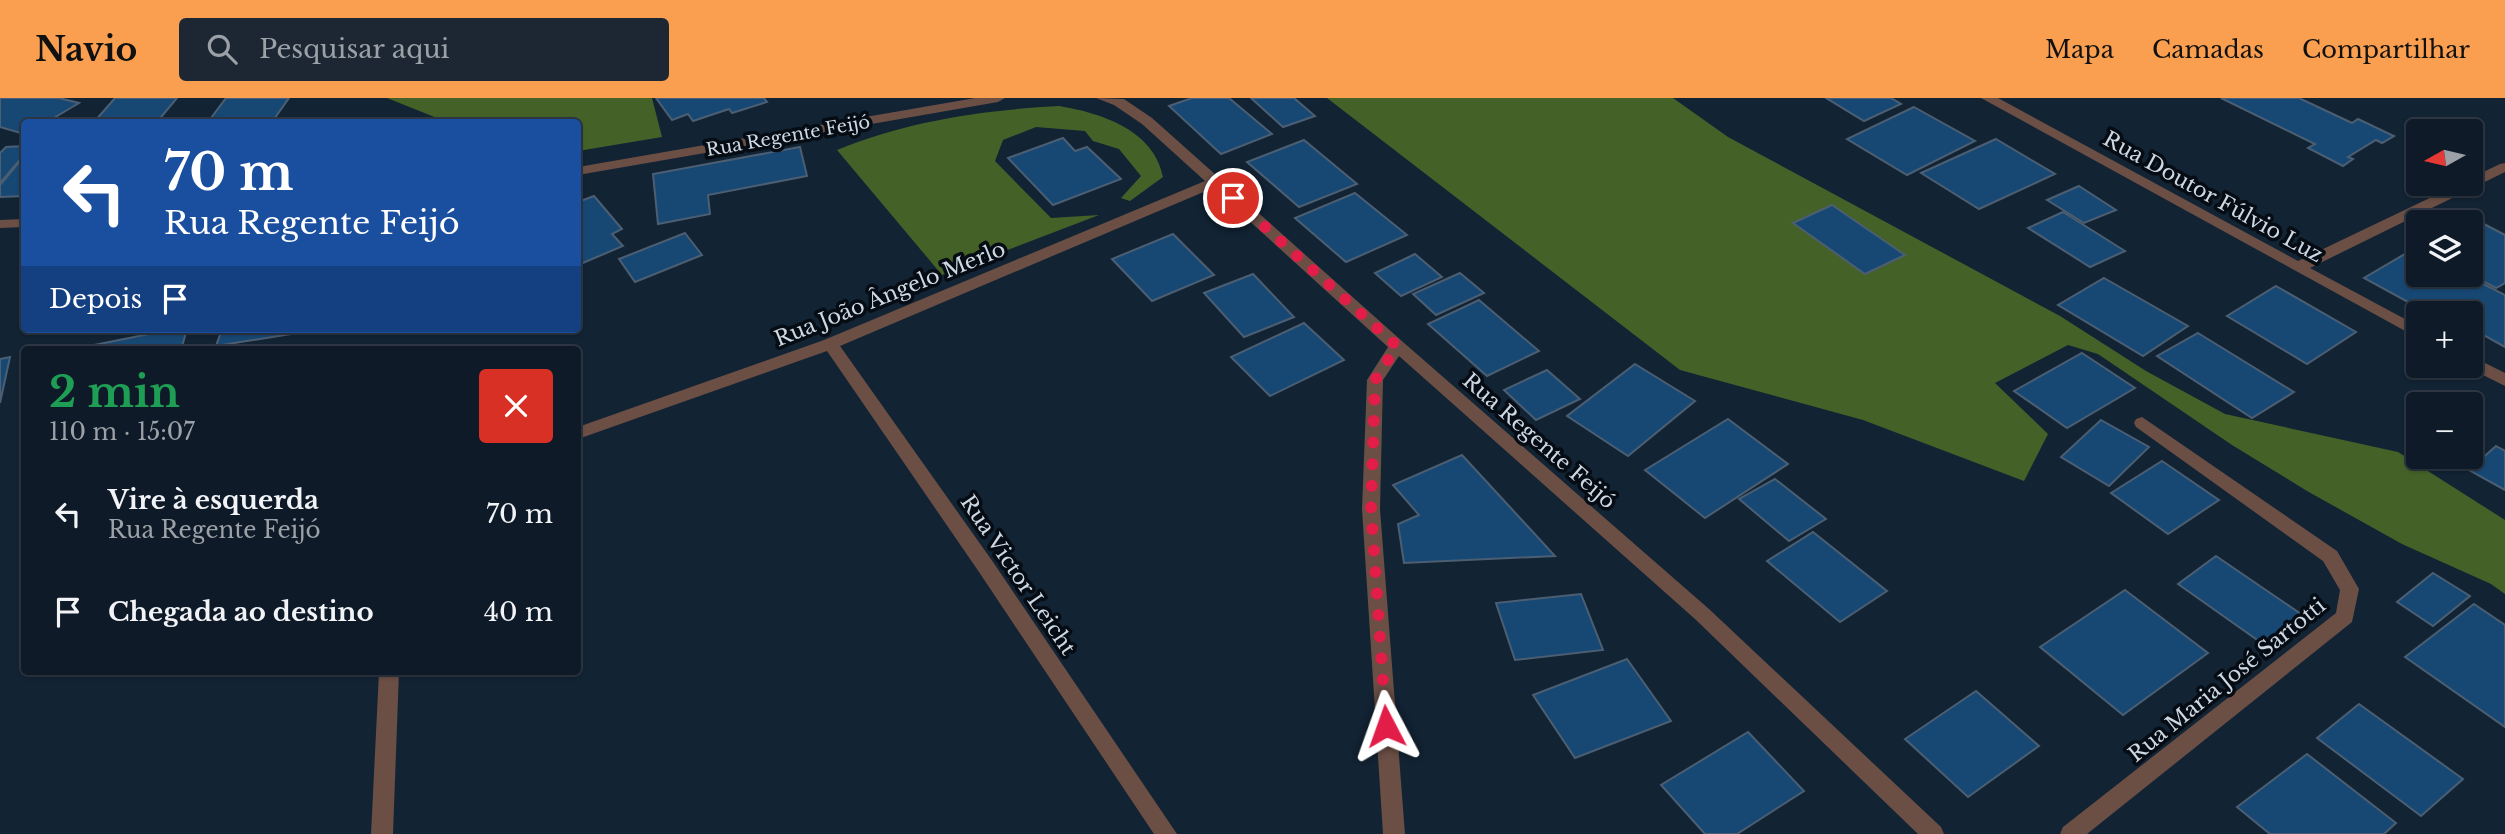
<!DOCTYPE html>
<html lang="pt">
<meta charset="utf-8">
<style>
body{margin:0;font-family:"Libre Baskerville",serif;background:#1c2733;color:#f1f3f6;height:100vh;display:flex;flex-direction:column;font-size:26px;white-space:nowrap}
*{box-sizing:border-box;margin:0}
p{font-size:23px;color:#9ba1a7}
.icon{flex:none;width:38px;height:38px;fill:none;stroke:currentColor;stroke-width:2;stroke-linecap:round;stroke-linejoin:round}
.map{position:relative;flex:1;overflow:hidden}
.sheet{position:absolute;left:21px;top:248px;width:560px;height:329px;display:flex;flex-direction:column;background:#0e1a27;border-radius:7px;box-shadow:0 2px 5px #0004,0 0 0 2px #2e3844}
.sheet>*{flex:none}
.banner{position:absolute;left:21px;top:21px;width:560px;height:214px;border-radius:7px;box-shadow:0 2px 5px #0004,0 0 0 2px #2e3844;background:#1a4fa0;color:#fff;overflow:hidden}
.needle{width:46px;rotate:262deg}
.buttons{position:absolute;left:2406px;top:21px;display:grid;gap:14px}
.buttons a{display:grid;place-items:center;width:77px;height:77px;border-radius:7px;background:#0e1a27;box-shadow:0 2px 5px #0004,0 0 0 2px #2e3844;font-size:35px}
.pin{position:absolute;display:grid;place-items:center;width:60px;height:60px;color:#fff;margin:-30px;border:4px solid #fff;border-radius:50%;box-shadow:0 2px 7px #0007}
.me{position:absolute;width:77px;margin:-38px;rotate:356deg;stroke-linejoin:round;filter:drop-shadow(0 0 5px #0008)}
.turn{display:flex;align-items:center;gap:24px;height:147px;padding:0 28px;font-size:32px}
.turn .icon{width:91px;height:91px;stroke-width:2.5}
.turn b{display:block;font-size:49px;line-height:60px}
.then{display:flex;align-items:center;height:66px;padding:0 28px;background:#0003;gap:14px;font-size:26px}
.round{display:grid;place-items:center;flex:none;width:74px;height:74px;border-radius:7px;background:#1c2733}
.overview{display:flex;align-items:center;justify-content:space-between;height:119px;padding:0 28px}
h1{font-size:42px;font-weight:800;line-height:52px;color:#1e9e55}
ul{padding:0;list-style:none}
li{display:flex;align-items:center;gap:21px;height:98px;padding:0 28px}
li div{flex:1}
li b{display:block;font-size:26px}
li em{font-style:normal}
header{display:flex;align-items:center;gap:42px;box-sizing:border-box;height:98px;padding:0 35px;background:#fa9f4f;color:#111}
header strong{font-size:33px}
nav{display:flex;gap:38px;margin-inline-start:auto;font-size:24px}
.search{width:490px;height:63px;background:#1c2733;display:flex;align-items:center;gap:18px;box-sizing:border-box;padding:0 24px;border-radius:7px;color:#9ba1a7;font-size:26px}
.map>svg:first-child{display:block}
</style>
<header>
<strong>Navio</strong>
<div class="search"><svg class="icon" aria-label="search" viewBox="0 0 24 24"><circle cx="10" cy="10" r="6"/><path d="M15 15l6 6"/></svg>Pesquisar aqui</div>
<nav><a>Mapa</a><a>Camadas</a><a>Compartilhar</a></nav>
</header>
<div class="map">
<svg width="2505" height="736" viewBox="0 0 2505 736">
<rect width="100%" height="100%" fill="#122334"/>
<g fill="#446228">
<polygon points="387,0 652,0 662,39 578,53 578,24 447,24"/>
<polygon points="1327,0 1673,0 1728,39 2060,218 2146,273 2225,316 2398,354 2505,422 2505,496 2491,486 2402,446 2307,393 2232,347 2098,256 2068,247 1995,285 2048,336 2024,383 1863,322 1680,272"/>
<path d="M 1059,8 C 1101,15 1154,32 1163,79 L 1130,103 L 1121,100 L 1141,78 L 1119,51 L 1093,43 L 1085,33 L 1036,29 L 1003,42 L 995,63 L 1051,120 L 1099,117 L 942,177 L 837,52 C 907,23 983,12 1059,8 Z"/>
</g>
<g fill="#174874" stroke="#4b5e72" stroke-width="2">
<polygon points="0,0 59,0 79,5 47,24 24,24 24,36 0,29"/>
<polygon points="115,0 177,0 157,24 94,24"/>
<polygon points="226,0 289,0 272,24 208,24"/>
<polygon points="656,0 764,0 767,4 732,15 729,11 693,23 688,16 672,22"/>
<polygon points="1192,0 1229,0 1272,36 1221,56 1169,8"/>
<polygon points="1251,0 1294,0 1315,18 1283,29"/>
<polygon points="1826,0 1891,0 1901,6 1864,23"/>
<polygon points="2221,0 2299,0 2352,25 2358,21 2394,38 2382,45 2376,42 2348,59 2353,61 2343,68 2308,50 2315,46"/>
<polygon points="1914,9 1975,43 1907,77 1847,41"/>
<polygon points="1063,40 1075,53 1087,49 1121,81 1053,107 1008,60"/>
<polygon points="1996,41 2055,76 1979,111 1921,75"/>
<polygon points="1304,42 1357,86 1299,109 1247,64"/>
<polygon points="24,48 24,57 0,85 0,55 6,49"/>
<polygon points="800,49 807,78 708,97 710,116 658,126 653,76"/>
<polygon points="24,62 24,98 0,99 0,87 20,63"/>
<polygon points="2079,88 2116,112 2084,125 2047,102"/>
<polygon points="1355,95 1407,137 1346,164 1295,120"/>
<polygon points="594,98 622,131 612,136 623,148 578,167 578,104"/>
<polygon points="1832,107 1905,157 1865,176 1793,125"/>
<polygon points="2063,114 2125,153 2090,169 2028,130"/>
<polygon points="2461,114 2505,137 2505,185 2496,190 2471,177 2471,124 2443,124"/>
<polygon points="685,135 702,157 635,184 619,161"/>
<polygon points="1173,136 1214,177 1152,203 1112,161"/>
<polygon points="2415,150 2418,152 2418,177 2466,177 2505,197 2505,249 2471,230 2471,215 2428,215 2364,180"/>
<polygon points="1415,156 1442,179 1401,198 1375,175"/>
<polygon points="1460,175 1484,195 1436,217 1413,196"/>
<polygon points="1253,176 1294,219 1244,239 1204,195"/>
<polygon points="2104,180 2188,228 2143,258 2058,207"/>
<polygon points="2276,188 2356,234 2307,266 2227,218"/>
<polygon points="1479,202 1539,253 1487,278 1428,226"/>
<polygon points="1304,225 1344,262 1270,298 1231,259"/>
<polygon points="174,231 187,231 181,252 69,252"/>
<polygon points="222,231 322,231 216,248"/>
<polygon points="2198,235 2294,294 2252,320 2157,258"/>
<polygon points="2082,255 2135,290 2067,330 2014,293"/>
<polygon points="10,259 0,305 0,261"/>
<polygon points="1635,266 1695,303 1628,358 1567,318"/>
<polygon points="1547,272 1580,301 1536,322 1504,292"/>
<polygon points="1728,321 1788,366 1705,420 1645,372"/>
<polygon points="2101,322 2149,349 2109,388 2061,359"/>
<polygon points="2496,348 2505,353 2505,392 2469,372"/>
<polygon points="1462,357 1555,458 1404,465 1398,426 1419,417 1393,387"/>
<polygon points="2162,363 2219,402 2168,436 2111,395"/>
<polygon points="1775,381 1826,421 1789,443 1739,401"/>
<polygon points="1813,434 1887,493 1840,524 1767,463"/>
<polygon points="2216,458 2301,516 2263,546 2178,486"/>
<polygon points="2433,475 2470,498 2433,528 2397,504"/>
<polygon points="2125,492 2208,555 2123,617 2040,549"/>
<polygon points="1581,496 1603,552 1515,562 1496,505"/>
<polygon points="2474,506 2505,527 2505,629 2405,559"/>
<polygon points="1627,561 1671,623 1575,660 1533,597"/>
<polygon points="1976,593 2039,648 1968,699 1905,641"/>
<polygon points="2359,606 2463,681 2421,718 2317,640"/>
<polygon points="1748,634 1804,693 1737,736 1705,736 1661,687"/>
<polygon points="2307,656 2396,725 2384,736 2270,736 2237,709"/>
</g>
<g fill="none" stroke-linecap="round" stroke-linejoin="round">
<g fill="#6b4f45" fill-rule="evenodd">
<polygon points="975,0 1005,0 998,4 578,77 578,69"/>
<polygon points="1096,0 1124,1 1152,20 1403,244 1709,511 1941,729 1944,736 1918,736 1695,521 1399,258 1383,282 1380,411 1405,736 1383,736 1362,411 1367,282 1388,249 1213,90 840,248 993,464 1177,736 1154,736 979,474 827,253 578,341 578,329 824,242 1205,83 1142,26 1114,7"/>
<polygon points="1981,0 1998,0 2298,163 2459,86 2471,86 2471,80 2500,66 2505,65 2505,74 2310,170 2418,228 2418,240"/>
<polygon points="24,121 24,129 0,130 0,122"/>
<polygon points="2471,258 2505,275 2505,288 2465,268 2471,268"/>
<polygon points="2142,319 2337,453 2359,491 2352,524 2087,736 2060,736 2063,729 2336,515 2340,492 2323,463 2136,329 2134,325 2136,321"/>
<polygon points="379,574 399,574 393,736 371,736"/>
</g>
</g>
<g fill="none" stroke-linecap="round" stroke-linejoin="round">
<polyline stroke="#e11d48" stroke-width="12" stroke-dasharray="0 21.6" points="1233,100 1397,248 1375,282 1371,411 1386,628"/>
</g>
<g text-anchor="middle" stroke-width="7" stroke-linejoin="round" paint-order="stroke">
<g font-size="18" fill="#cdd8e3" stroke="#060c14">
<text transform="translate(788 38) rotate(-10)" y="6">Rua Regente Feijó</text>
</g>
<g font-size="21" fill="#cdd8e3" stroke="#060c14">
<text transform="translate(2213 99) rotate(29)" y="7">Rua Doutor Fúlvio Luz</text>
<text transform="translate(890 196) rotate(-22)" y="7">Rua João Ângelo Merlo</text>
<text transform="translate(1539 343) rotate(41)" y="7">Rua Regente Feijó</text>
<text transform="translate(1018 477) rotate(56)" y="7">Rua Victor Leicht</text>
<text transform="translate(2227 582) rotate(-39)" y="7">Rua Maria José Sartotti</text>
</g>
</g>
</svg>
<div class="buttons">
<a><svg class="needle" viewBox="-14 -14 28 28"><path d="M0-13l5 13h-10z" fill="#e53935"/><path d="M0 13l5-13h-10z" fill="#9ba1a7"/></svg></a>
<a><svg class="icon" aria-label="layers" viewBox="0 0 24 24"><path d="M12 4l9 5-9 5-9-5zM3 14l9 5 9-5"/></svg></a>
<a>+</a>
<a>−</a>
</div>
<div class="pin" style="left:1233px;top:100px;background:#d93025"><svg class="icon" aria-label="arrive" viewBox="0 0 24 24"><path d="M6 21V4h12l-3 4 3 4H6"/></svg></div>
<svg class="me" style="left:1386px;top:628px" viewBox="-20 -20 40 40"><path d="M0-17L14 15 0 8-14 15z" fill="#e11d48" stroke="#fff" stroke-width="4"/></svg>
<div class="banner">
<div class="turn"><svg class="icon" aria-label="left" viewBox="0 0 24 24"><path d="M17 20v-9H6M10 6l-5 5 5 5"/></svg><div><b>70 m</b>Rua Regente Feijó</div></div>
<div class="then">Depois<svg class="icon" aria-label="arrive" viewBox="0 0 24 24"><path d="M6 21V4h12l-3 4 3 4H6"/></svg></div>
</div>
<section class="sheet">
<div class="overview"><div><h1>2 min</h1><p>110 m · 15:07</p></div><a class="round" style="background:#d93025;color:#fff"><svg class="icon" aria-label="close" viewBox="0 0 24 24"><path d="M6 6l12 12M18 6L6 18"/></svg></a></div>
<ul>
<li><svg class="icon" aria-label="left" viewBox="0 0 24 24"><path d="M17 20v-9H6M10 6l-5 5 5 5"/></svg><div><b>Vire à esquerda</b><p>Rua Regente Feijó</p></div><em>70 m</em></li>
<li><svg class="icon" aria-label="arrive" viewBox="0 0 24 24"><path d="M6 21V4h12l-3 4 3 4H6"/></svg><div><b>Chegada ao destino</b></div><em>40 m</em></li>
</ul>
</section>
</div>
